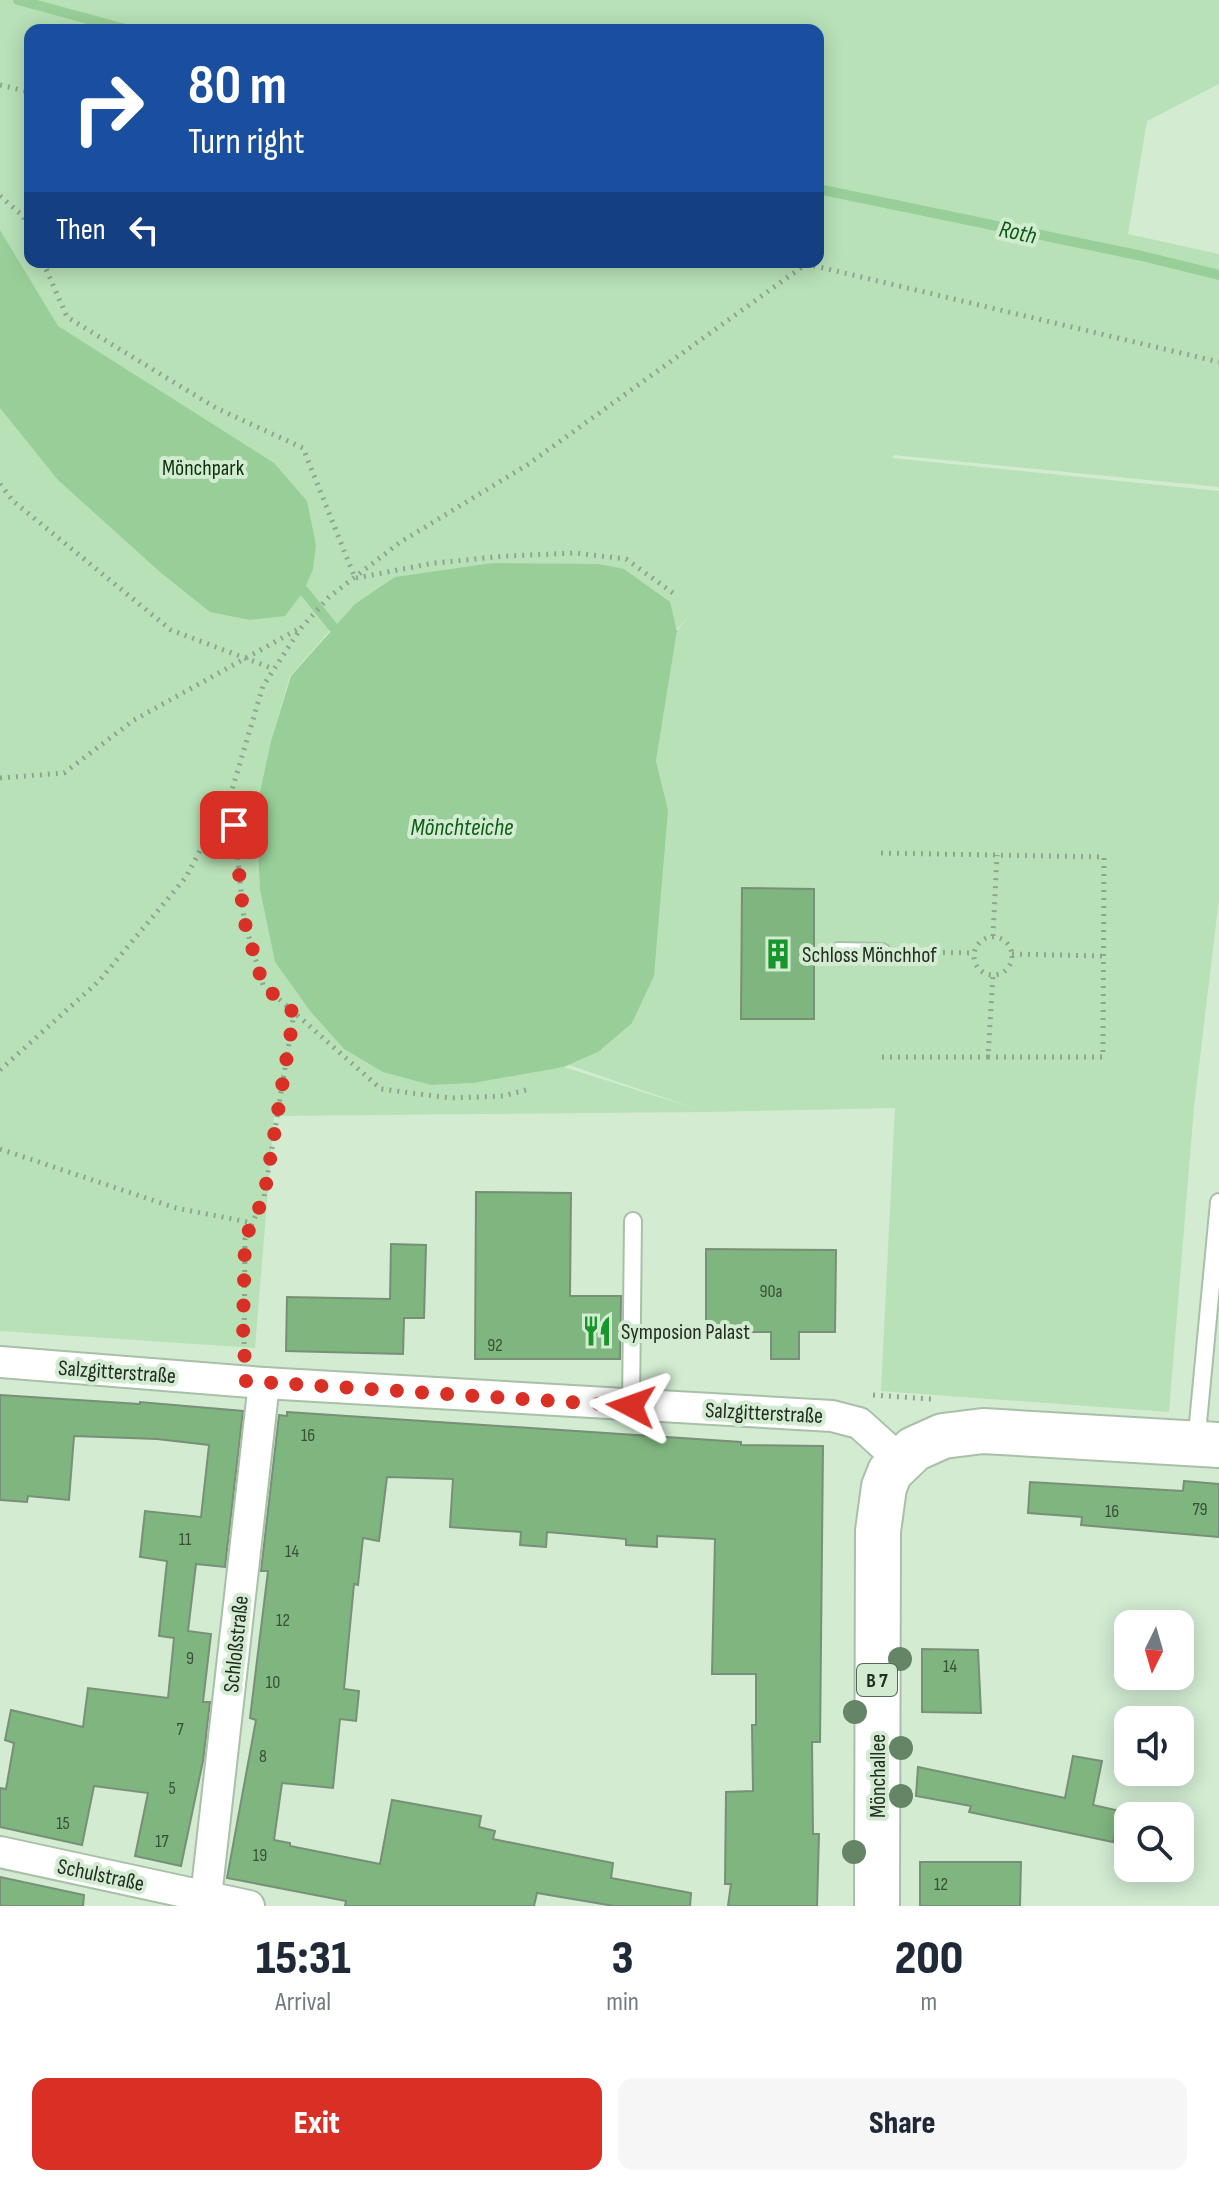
<!DOCTYPE html>
<meta charset="utf-8">
<style>
body{margin:0;font-family:"Sofia Sans Condensed",sans-serif;background:#f6f6f7;color:#1f2937;height:100vh;display:flex;flex-direction:column;font-size:30px;white-space:nowrap}
*{box-sizing:border-box;margin:0}
p{font-size:26px;color:#747a83}
.icon{flex:none;width:44px;height:44px;fill:none;stroke:currentColor;stroke-width:2;stroke-linecap:round;stroke-linejoin:round}
.map{position:relative;height:1906px;overflow:hidden}
.details{display:flex;flex-direction:column;background:#fff;flex:1}
.details>*{flex:none}
.top-card{position:absolute;left:24px;top:24px;width:800px;height:244px;border-radius:16px;box-shadow:0 4px 20px #0003;background:#1a4fa0;color:#fff;overflow:hidden}
.needle{width:52px;rotate:185deg}
.fabs{position:absolute;left:1114px;top:1610px;display:grid;gap:16px}
.fabs a{display:grid;place-items:center;width:80px;height:80px;border-radius:16px;background:#fff;box-shadow:0 4px 20px #0003;font-size:40px}
.pin{position:absolute;display:grid;place-items:center;width:68px;height:68px;color:#fff;margin:-34px;border-radius:16px;box-shadow:0 4px 12px #0006}
.me{position:absolute;width:88px;margin:-44px;rotate:274deg;stroke-linejoin:round;filter:drop-shadow(0 0 6px #0008)}
.turn{display:flex;align-items:center;gap:28px;height:168px;padding:0 32px;font-size:36px}
.turn .icon{width:104px;height:104px;stroke-width:2.5}
.turn b{display:block;font-size:56px;line-height:68px}
.then{display:flex;align-items:center;height:76px;padding:0 32px;background:#0003;gap:16px;font-size:30px}
.eta{display:flex;justify-content:space-evenly;align-items:center;height:136px;text-align:center}
.eta b{font-size:48px;font-weight:800;line-height:56px}
.action{display:flex;gap:16px;margin-top:auto;padding:16px 32px}
.action a{flex:1;height:92px;border-radius:16px;background:#d93025;color:#fff;font-size:32px;font-weight:800;line-height:92px;text-align:center}
.action a+a{background:#f6f6f7;color:#1f2937}
.map>svg:first-child{display:block}
</style>
<div class="map">
<svg width="1219" height="1906" viewBox="0 0 1219 1906">
<rect width="100%" height="100%" fill="#d2ebd1"/>
<path fill="#b8e1b7" fill-rule="evenodd" d="M 0,0 L 1219,0 L 1219,84 L 1147,121 L 1128,234 L 1219,254 L 1219,487 L 894,455 L 892,458 L 1219,491 L 1219,899 L 1194,1107 L 1169,1412 L 881,1391 L 895,1108 L 704,1112 L 274,1116 L 255,1348 L 0,1331 ZM 30,30 L 818,30 L 818,262 L 30,262 ZM 669,602 L 677,629 L 690,615 L 677,631 L 656,761 L 668,810 L 598,1052 L 569,1065 L 703,1111 L 564,1067 L 474,1083 L 431,1085 L 344,1049 L 310,1011 L 275,962 L 260,890 L 256,810 L 271,741 L 290,676 L 333,627 Z"/>
<g fill="#98cf98">
<polygon points="0,230 58,326 274,463 307,501 316,545 313,569 304,591 285,616 250,620 210,612 160,572 58,480 0,408"/>
<polygon points="493,563 598,564 624,569 670,602 677,631 656,761 668,810 654,976 632,1023 598,1052 564,1067 474,1083 431,1085 383,1072 344,1049 310,1011 275,962 260,890 256,810 271,741 291,676 355,604 395,577"/>
</g>
<g fill="none" stroke-linecap="round" stroke-linejoin="round">
<g stroke="#98cf98" stroke-width="10">
<polyline points="18,0 129,30"/>
<polyline points="818,189 1142,256 1219,275"/>
<polyline points="304,591 333,627"/>
</g>
</g>
<g fill="#7fb57f" stroke="#788f78" stroke-width="2">
<polygon points="742,888 814,889 814,1019 741,1019"/>
<polygon points="476,1192 571,1193 570,1296 621,1296 620,1359 475,1359"/>
<polygon points="391,1244 426,1245 424,1318 404,1318 403,1354 286,1351 287,1297 390,1299"/>
<polygon points="706,1249 836,1250 835,1332 799,1332 799,1359 771,1359 771,1332 706,1332"/>
<polygon points="0,1395 140,1404 140,1402 243,1411 225,1567 196,1564 188,1631 211,1634 203,1702 210,1702 203,1761 181,1866 135,1856 148,1793 94,1786 82,1845 0,1827 0,1788 6,1789 14,1743 5,1740 11,1710 83,1727 88,1688 168,1698 174,1638 159,1636 167,1561 140,1557 145,1511 201,1517 209,1445 157,1439 74,1436 69,1500 28,1496 27,1502 0,1500"/>
<polygon points="287,1412 741,1442 741,1445 823,1446 820,1742 812,1742 813,1834 819,1834 817,1906 728,1906 731,1884 725,1884 726,1792 753,1791 752,1725 756,1725 756,1674 712,1674 715,1539 657,1536 657,1547 626,1545 626,1539 547,1532 546,1547 520,1545 521,1532 450,1527 453,1479 387,1477 379,1541 363,1538 358,1585 354,1584 344,1689 359,1691 356,1721 340,1719 333,1788 282,1783 274,1840 290,1843 290,1846 380,1864 392,1800 481,1816 479,1827 495,1831 493,1839 613,1863 611,1878 691,1893 690,1906 614,1906 537,1893 534,1906 345,1906 346,1901 227,1878 256,1720 250,1718 268,1571 261,1571 279,1415 287,1416"/>
<polygon points="1184,1481 1219,1484 1219,1537 1081,1525 1082,1517 1028,1513 1030,1482 1183,1491"/>
<polygon points="922,1649 978,1650 981,1713 922,1712"/>
<polygon points="1073,1756 1102,1761 1093,1805 1120,1811 1113,1842 969,1812 971,1806 916,1796 918,1767 1065,1798"/>
<polygon points="920,1862 1021,1862 1020,1906 920,1906"/>
<polygon points="0,1877 84,1895 83,1906 0,1906"/>
</g>
<g fill="none" stroke-linecap="round" stroke-linejoin="round">
<g stroke="#a8c0a7" stroke-width="20">
<g id="service">
<polyline points="838,951 882,952"/>
<polyline points="631,1406 633,1221"/>
<polyline points="1196,1444 1219,1202"/>
</g>
</g>
<g stroke="#a8c0a7" stroke-width="34">
<g id="minor">
<polyline points="0,1362 264,1383 832,1416 859,1423 900,1460"/>
<polyline points="0,1852 249,1906"/>
<polyline points="205,1906 264,1383"/>
</g>
</g>
<g stroke="#a8c0a7" stroke-width="48">
<polyline id="primary" points="877,1906 878,1531 884,1487 890,1472 914,1449 943,1436 983,1431 1219,1445"/>
</g>
<g stroke="#91a490" stroke-width="5" stroke-dasharray="2 6" stroke-linecap="butt">
<polyline points="0,85 30,92"/>
<polyline points="0,196 23,216 30,233"/>
<polyline points="43,262 67,317 216,408 303,448 355,578"/>
<polyline points="798,262 1219,362"/>
<polyline points="0,484 13,501 171,630 274,669"/>
<polyline points="356,578 434,563 506,556 575,553 626,559 673,593"/>
<polyline points="0,778 64,773 134,720 300,628"/>
<polyline points="881,853 1104,857 1103,1057 988,1057 993,975"/>
<polyline points="993,936 997,855"/>
<circle cx="993" cy="956" r="19"/>
<polyline points="903,952 973,953"/>
<polyline points="1012,954 1103,956"/>
<polyline points="882,1057 988,1057"/>
<polyline points="0,1070 99,981 186,877 230,794"/>
<polyline points="526,1090 503,1096 450,1098 381,1089 263,985 244,920 231,793 263,686 301,628 329,597 399,543 527,465 806,264"/>
<polyline points="0,1149 176,1208 253,1223"/>
<polyline points="244,1352 245,1239 264,1197 294,1013"/>
<polyline points="873,1395 931,1399"/>
</g>
<use href="#service" stroke="#fff" stroke-width="16"/>
<use href="#minor" stroke="#fff" stroke-width="30"/>
<use href="#primary" stroke="#fff" stroke-width="44"/>
</g>
<g fill="#658666">
<circle cx="900" cy="1659" r="12"/>
<circle cx="855" cy="1712" r="12"/>
<circle cx="901" cy="1748" r="12"/>
<circle cx="901" cy="1796" r="12"/>
<circle cx="854" cy="1852" r="12"/>
</g>
<g fill="none" stroke-linecap="round" stroke-linejoin="round">
<polyline stroke="#d93025" stroke-width="14" stroke-dasharray="0 25.2" points="234,825 244,920 263,985 294,1013 264,1197 245,1239 243,1328 246,1381 631,1406"/>
</g>
<defs>
<g id="building-bare" transform="scale(2.4)"><path d="M-4-6H4V6H1V3H-1V6H-4ZM-2.5-4.3h1.7v1.8h-1.7ZM.8-4.3h1.7v1.8H.8ZM-2.5-1h1.7V.8h-1.7ZM.8-1h1.7V.8H.8Z" fill="#17972b" stroke="#d2ebd1" stroke-width="2.5" paint-order="stroke"/></g>
<g id="restaurant-bare" transform="scale(2.4)"><path d="M-5-6h1v4h1v-4h1v4h1v-4h1v5L-1.5 .5V6h-2V.5L-5-1ZM5-6V6H3V1.5H1.5Q1.5-4 5-6Z" fill="#17972b" stroke="#d2ebd1" stroke-width="2.5" paint-order="stroke"/></g>
</defs>
<g fill-rule="evenodd">
<use href="#building-bare" x="778" y="954"/>
<use href="#restaurant-bare" x="597" y="1331"/>
</g>
<g text-anchor="middle" stroke-width="8" stroke-linejoin="round" paint-order="stroke">
<g font-size="18" fill="#3a4f3a">
<text x="771" y="1297">90a</text>
<text x="495" y="1351">92</text>
<text x="308" y="1441">16</text>
<text x="1200" y="1515">79</text>
<text x="1112" y="1517">16</text>
<text x="185" y="1545">11</text>
<text x="292" y="1557">14</text>
<text x="283" y="1626">12</text>
<text x="190" y="1664">9</text>
<text x="950" y="1672">14</text>
<text x="273" y="1688">10</text>
<text x="180" y="1735">7</text>
<text x="263" y="1762">8</text>
<text x="172" y="1794">5</text>
<text x="63" y="1829">15</text>
<text x="162" y="1847">17</text>
<text x="260" y="1861">19</text>
<text x="941" y="1890">12</text>
</g>
<rect fill="#d2ebd1" stroke="#586657" stroke-width="2" x="857" y="1664" width="40" height="32" rx="6"/>
<g font-size="20" font-weight="bold" fill="#232d23">
<text x="877" y="1687">B 7</text>
</g>
<g font-size="22" fill="#0c330f" stroke="#d2ebd1">
<text x="203" y="475">Mönchpark</text>
</g>
<g font-size="22" fill="#232d23" stroke="#d2ebd1" text-anchor="start">
<text x="802" y="962">Schloss Mönchhof</text>
<text x="621" y="1339">Symposion Palast</text>
</g>
<g font-size="22" fill="#232d23" stroke="#d2ebd1">
<text transform="translate(117 1371) rotate(4)" y="8">Salzgitterstraße</text>
<text transform="translate(764 1412) rotate(3)" y="8">Salzgitterstraße</text>
<text transform="translate(235 1644) rotate(-84)" y="8">Schloßstraße</text>
<text transform="translate(877 1776) rotate(-90)" y="8">Mönchallee</text>
<text transform="translate(101 1874) rotate(12)" y="8">Schulstraße</text>
</g>
<g font-size="24" font-style="italic" fill="#0c5d18" stroke="#d2ebd1">
<text transform="translate(1018 232) rotate(12)" y="8">Roth</text>
<text x="462" y="835">Mönchteiche</text>
</g>
</g>
</svg>
<div class="fabs">
<a><svg class="needle" viewBox="-14 -14 28 28"><path d="M0-13l5 13h-10z" fill="#e53935"/><path d="M0 13l5-13h-10z" fill="#747a83"/></svg></a>
<a><svg class="icon" aria-label="sound" viewBox="0 0 24 24"><path d="M4 9h4l5-4v14l-5-4H4zM17 9q2 3 0 6"/></svg></a>
<a><svg class="icon" aria-label="search" viewBox="0 0 24 24"><circle cx="10" cy="10" r="6"/><path d="M15 15l6 6"/></svg></a>
</div>
<div class="pin" style="left:234px;top:825px;background:#d93025"><svg class="icon" aria-label="arrive" viewBox="0 0 24 24"><path d="M6 21V4h12l-3 4 3 4H6"/></svg></div>
<svg class="me" style="left:631px;top:1406px" viewBox="-20 -20 40 40"><path d="M0-17L14 15 0 8-14 15z" fill="#d93025" stroke="#fff" stroke-width="4"/></svg>
<div class="top-card">
<div class="turn"><svg class="icon" aria-label="right" viewBox="0 0 24 24"><path d="M7 20v-9h11M14 6l5 5-5 5"/></svg><div><b>80 m</b>Turn right</div></div>
<div class="then">Then<svg class="icon" aria-label="left" viewBox="0 0 24 24"><path d="M17 20v-9H6M10 6l-5 5 5 5"/></svg></div>
</div>
</div>
<section class="details">
<div class="eta">
<div><b>15:31</b><p>Arrival</p></div>
<div><b>3</b><p>min</p></div>
<div><b>200</b><p>m</p></div>
</div>
<div class="action"><a>Exit</a><a>Share</a></div>
</section>
